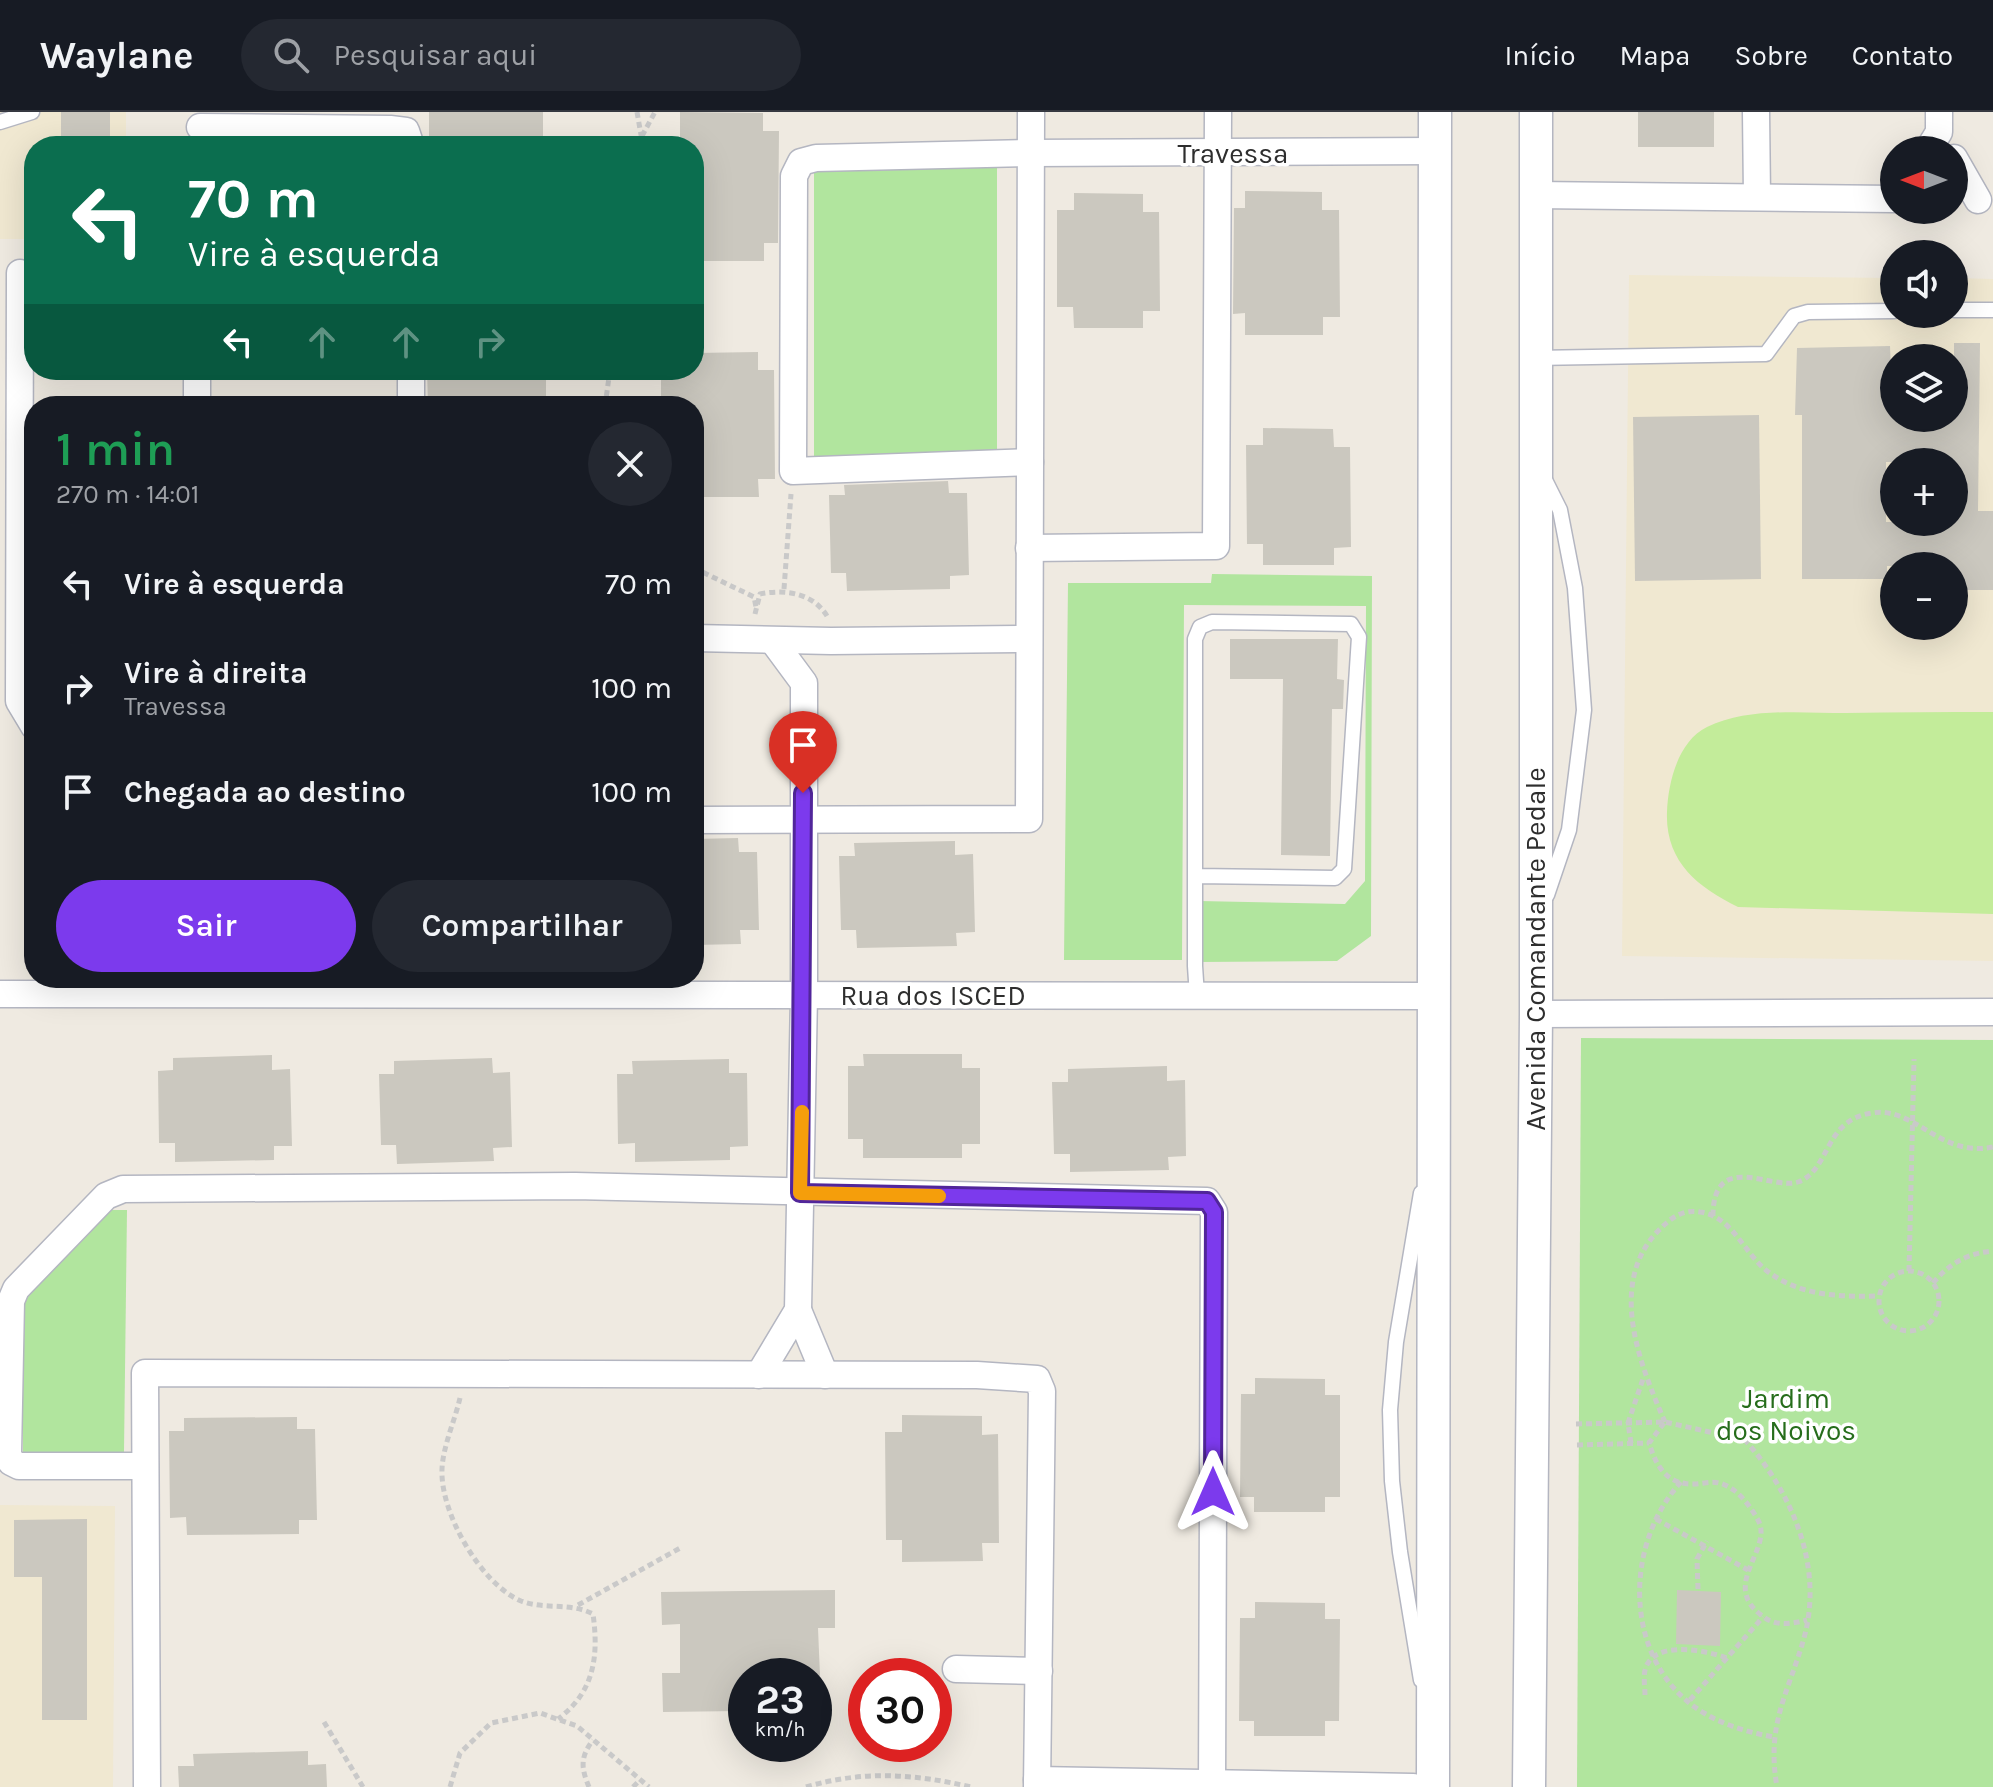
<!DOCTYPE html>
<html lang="pt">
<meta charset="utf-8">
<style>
body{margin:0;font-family:Karla,sans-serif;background:#242831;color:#f1f3f6;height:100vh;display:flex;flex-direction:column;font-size:30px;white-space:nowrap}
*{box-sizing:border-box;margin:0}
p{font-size:26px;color:#9ea1a6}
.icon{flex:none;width:44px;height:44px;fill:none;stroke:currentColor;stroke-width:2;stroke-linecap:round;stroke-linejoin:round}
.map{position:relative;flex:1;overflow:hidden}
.details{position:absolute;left:24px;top:284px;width:680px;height:592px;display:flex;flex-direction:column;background:#171b24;border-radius:32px;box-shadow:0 8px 32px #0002}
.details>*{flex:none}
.hud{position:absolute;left:24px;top:24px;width:680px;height:244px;border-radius:32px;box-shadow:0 8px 32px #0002;background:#0b6e4f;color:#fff;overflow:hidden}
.needle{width:52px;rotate:270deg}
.fabs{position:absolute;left:1880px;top:24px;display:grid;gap:16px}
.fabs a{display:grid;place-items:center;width:88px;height:88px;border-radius:50%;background:#171b24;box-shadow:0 8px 32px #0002;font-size:40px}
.speed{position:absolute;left:728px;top:1546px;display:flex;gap:16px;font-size:40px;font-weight:700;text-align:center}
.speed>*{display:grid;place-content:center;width:104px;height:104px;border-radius:50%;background:#171b24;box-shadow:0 8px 32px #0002;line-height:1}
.speed small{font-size:20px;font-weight:400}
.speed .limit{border:12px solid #d22;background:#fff;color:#111}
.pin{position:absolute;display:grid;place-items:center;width:68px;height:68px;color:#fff;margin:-82px -34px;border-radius:50% 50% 50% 0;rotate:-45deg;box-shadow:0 0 8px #0007}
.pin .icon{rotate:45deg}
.me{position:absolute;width:88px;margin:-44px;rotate:0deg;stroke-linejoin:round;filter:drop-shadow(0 0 6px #0008)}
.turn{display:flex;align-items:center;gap:28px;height:168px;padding:0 32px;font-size:36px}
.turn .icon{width:104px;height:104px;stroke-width:2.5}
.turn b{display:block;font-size:56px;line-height:68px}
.lanes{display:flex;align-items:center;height:76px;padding:0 32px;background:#0003;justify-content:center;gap:40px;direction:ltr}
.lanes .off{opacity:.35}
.round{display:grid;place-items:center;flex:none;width:84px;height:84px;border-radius:42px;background:#242831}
.headline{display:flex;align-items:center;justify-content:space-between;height:136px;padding:0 32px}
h1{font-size:48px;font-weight:600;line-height:60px;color:#1e9e55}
.primary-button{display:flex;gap:16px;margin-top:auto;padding:16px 32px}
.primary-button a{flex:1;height:92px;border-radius:48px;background:#7c3aed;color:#fff;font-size:32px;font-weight:600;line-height:92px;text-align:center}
.primary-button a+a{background:#242831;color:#f1f3f6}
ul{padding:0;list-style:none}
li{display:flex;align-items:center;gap:24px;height:104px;padding:0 32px}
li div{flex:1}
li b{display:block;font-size:30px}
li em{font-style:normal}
header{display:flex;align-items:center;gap:48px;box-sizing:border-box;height:112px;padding:0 40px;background:#171b24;border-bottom:2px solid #363941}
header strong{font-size:38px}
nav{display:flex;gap:44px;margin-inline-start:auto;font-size:28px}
.search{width:560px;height:72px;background:#242831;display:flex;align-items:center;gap:20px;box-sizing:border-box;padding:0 28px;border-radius:44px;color:#9ea1a6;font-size:30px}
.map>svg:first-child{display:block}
</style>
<header>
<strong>Waylane</strong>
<div class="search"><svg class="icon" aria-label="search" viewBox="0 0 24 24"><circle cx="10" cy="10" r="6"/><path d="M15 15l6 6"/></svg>Pesquisar aqui</div>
<nav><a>Início</a><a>Mapa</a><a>Sobre</a><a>Contato</a></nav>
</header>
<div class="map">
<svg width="1993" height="1675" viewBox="0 0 1993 1675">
<rect width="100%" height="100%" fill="#efeae1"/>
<g fill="#f0e8d1" fill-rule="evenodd">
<polygon points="0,0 126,0 126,34 34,34 34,127 0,127"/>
<path d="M 1629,163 L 1894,166 L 1894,202 L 1954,202 L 1954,166 L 1993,167 L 1993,849 L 1622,844 ZM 1894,246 L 1954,246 L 1954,306 L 1894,306 ZM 1894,350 L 1954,350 L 1954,410 L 1894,410 ZM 1894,454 L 1954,454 L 1954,514 L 1894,514 Z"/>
<polygon points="0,1393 115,1394 113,1675 0,1675"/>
</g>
<g fill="#b1e59e">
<polygon points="814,55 997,55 997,344 814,345"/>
<polygon points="1212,462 1372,464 1371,824 1337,849 1198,850 1199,789 1345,792 1365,769 1366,494 1184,493 1182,848 1064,848 1068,471 1211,471"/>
<polygon points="1581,926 1993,928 1993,1675 1577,1675"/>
<polygon points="106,1098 127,1098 124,1340 118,1348 23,1345 23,1184"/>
</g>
<path fill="#c3ec9a" d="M 1993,600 L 1993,802 L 1738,795 C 1697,775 1665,749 1667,700 C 1668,671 1678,629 1707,615 C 1749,595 1801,601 1846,601 C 1895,600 1944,600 1993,600 Z"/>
<g fill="#cbc8bf" fill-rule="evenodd">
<rect x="61" y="0" width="49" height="34"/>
<polygon points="429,0 543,0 543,34 429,32"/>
<polygon points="680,0 763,1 763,19 779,19 778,131 764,131 764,149 694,149 694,34 680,34"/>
<rect x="1638" y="0" width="76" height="35"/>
<polygon points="1245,79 1322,80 1322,98 1339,98 1340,205 1323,205 1323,223 1245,223 1245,201 1233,202 1234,96 1245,96"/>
<polygon points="1074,81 1143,82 1143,100 1159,100 1160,199 1143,199 1143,216 1074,216 1073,195 1057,195 1057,98 1074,98"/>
<path d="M 1954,231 L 1980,231 L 1978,399 L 1993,399 L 1993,478 L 1954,478 L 1954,454 L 1887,454 L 1887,467 L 1802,467 L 1802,303 L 1795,303 L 1797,236 L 1890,234 L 1893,306 L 1954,306 ZM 1886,350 L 1954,350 L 1954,410 L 1886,410 Z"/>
<polygon points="758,240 758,258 774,258 775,367 758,367 759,385 694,385 694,294 661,294 661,258 694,258 694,241"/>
<polygon points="427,258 546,258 546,294 428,294"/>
<polygon points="1759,303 1761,467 1635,469 1633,305"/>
<polygon points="1263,316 1333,317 1334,335 1350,335 1351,435 1334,436 1334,453 1263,453 1263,432 1247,432 1246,333 1263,333"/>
<polygon points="948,369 949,381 967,381 969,463 950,464 950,477 847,479 846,461 831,461 829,383 845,383 844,373"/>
<polygon points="1230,527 1338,527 1337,567 1344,568 1343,597 1332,597 1330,744 1281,743 1283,567 1230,567"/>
<polygon points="738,726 739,740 757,740 759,818 740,818 741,832 694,833 694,727"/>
<polygon points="955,729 955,743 973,742 975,820 956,821 957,834 857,836 856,818 841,818 839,744 855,744 854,731"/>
<polygon points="863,942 962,942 962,956 980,956 980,1032 962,1032 962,1046 863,1046 863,1027 848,1027 848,954 864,954"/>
<polygon points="272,943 272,958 290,957 292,1034 274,1034 274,1048 175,1050 175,1031 159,1031 158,959 173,958 173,946"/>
<polygon points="492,946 493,961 510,960 512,1035 493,1036 494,1049 397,1052 396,1033 381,1033 379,962 394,962 394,949"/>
<polygon points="729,947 729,961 747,961 748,1034 730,1035 730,1048 635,1050 635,1031 618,1032 617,962 633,962 632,949"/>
<polygon points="1167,954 1167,969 1185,968 1186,1044 1168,1045 1169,1058 1070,1060 1070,1042 1054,1042 1052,970 1068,970 1068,957"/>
<polygon points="1255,1266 1325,1267 1325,1283 1340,1283 1340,1385 1325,1385 1325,1400 1254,1400 1254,1385 1240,1385 1241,1282 1255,1282"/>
<polygon points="902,1303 982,1304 982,1323 998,1322 999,1431 982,1431 983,1449 902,1450 902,1428 886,1428 885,1320 902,1320"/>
<polygon points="297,1305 297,1317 315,1317 317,1408 299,1408 299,1422 187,1423 186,1405 170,1406 169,1319 184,1319 184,1306"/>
<polygon points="87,1407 87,1608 42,1608 42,1465 14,1465 14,1408"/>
<polygon points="835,1478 835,1516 818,1516 820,1564 740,1564 740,1599 663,1600 662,1561 680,1561 680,1512 662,1513 661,1480"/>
<polygon points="1677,1478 1721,1480 1720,1534 1676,1532"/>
<polygon points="1255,1490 1325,1491 1325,1507 1340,1507 1339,1609 1325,1609 1325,1624 1254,1624 1254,1609 1239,1609 1240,1506 1255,1506"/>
<polygon points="308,1639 308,1653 326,1652 327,1675 179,1675 178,1654 194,1654 193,1642"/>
</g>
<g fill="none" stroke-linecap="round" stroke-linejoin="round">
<g stroke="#b4b6c1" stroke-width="17">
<g id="service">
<polyline points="0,10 32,0"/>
<polyline points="1954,198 1993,198"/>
<polyline points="1534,246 1766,242 1794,204 1808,200 1894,199"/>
<polyline points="1544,366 1560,398 1575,476 1584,598 1569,718 1547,783"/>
<polyline points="1195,764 1335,766 1344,757 1359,525 1351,512 1212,510 1200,515 1195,527 1195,854 1197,884"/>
<polyline points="1421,1081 1396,1230 1390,1298 1392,1369 1400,1440 1421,1568"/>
</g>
</g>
<g stroke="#b4b6c1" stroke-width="29">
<g id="minor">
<polyline points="1756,0 1757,84"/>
<polyline points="200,15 390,17 406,19 411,34"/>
<polyline points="1928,38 1939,20 1939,0"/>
<polyline points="1954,46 1978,88"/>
<polyline points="1535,83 1894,87"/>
<polyline points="20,161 19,589 34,614"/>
<polyline points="197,258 197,294"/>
<polyline points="411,258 411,294"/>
<polyline points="1030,350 793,359 794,64 801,50 816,46 1031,41 1435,39"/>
<polyline points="1029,436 1216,434 1218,0"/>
<polyline points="694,526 831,529 1029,527"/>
<polyline points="694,708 1029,707 1031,0"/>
<polyline points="0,882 1433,884"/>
<polyline points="1536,902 1993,900"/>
<polyline points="798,1198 825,1263"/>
<polyline points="759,1263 798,1198 804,883 804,571 773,529"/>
<polyline points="145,1354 19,1354 11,1350 8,1342 11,1189 16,1177 106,1084 123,1077 575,1074 1207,1089 1214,1100 1212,1675"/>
<polyline points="956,1557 1039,1559"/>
<polyline points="1037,1668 1413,1675"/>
<polyline points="147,1675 145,1261 977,1263 1037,1267 1042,1279 1037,1675"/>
</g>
</g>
<g stroke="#b4b6c1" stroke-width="35">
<g id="tertiary">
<polyline points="1433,1675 1435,0"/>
<polyline points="1529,1675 1536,902 1536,0"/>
</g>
</g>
<g stroke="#c9c9c9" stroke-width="5" stroke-dasharray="6 4" stroke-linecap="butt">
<polyline points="637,0 643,34"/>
<polyline points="642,24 655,0"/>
<polyline points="605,294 610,258"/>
<polyline points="694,456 754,485 756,495"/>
<polyline points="784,477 791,382"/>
<path d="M 755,502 L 760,482 C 785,477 813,481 827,504"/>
<path d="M 1713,1104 C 1713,1037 1773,1079 1798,1070 C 1831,1058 1823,1008 1872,1001 C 1915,994 1940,1046 1993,1035"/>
<polyline points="1909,1159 1914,947"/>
<circle cx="1909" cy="1189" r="30"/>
<path d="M 1933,1171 C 1949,1152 1967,1141 1993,1139"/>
<path d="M 460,1286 C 455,1308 443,1334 442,1357 C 440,1401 481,1472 521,1489 C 545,1498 570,1490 593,1502 C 599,1545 594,1580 558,1607"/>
<path d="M 1665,1310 C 1640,1253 1607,1172 1658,1119 C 1670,1107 1681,1097 1700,1100 C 1732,1104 1744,1141 1767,1159 C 1800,1184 1840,1185 1879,1184"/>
<path d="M 1664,1311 L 1649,1331 C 1656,1354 1667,1373 1694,1372 C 1702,1372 1711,1369 1719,1371 C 1736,1375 1749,1392 1758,1408 C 1774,1437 1720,1472 1761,1503 C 1775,1515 1791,1512 1807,1508"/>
<path d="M 1576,1312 L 1665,1310 L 1745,1328 C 1792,1381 1824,1454 1804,1526 C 1788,1582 1766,1612 1777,1675"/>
<polyline points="1631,1331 1628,1311 1644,1264"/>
<polyline points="1577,1333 1649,1331"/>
<path d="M 1681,1370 C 1622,1434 1623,1553 1704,1601 C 1726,1614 1748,1620 1773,1625"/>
<polyline points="1656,1407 1748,1458"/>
<polyline points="1698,1477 1697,1447 1707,1429"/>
<polyline points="578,1493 682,1435"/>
<path d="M 1645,1583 C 1645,1573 1642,1559 1648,1551 C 1661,1529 1708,1539 1727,1546"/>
<polyline points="1690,1588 1763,1505"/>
<polyline points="324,1610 363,1675"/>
<polyline points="450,1675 460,1641 491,1611 540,1601 577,1614 649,1675"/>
<path d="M 589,1675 C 581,1656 580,1645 593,1628"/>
<polyline points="633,1675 640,1668"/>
<path d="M 806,1675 C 863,1658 915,1662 971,1675"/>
</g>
<use href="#service" stroke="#fff" stroke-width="14"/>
<use href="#minor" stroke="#fff" stroke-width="26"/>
<use href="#tertiary" stroke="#fff" stroke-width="32"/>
</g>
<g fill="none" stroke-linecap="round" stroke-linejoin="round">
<g stroke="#51269a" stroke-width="20">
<polyline id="route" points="803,681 800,1081 1207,1089 1214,1100 1213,1380"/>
</g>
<use href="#route" stroke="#7c3aed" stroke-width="14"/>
<polyline stroke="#f59e0b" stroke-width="14" points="802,1000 800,1081 939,1084"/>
</g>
<g text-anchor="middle" stroke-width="7" stroke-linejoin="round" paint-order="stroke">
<g font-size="28" fill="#2e2e2e" stroke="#fff">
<text x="1233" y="51">Travessa</text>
<text transform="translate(1535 837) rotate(-90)" y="10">Avenida Comandante Pedale</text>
<text x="933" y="893">Rua dos ISCED</text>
</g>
<g font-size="28" fill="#266d1b" stroke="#fff">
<text x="1786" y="1296">Jardim<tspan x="1786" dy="32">dos Noivos</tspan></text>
</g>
</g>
</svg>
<div class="fabs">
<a><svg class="needle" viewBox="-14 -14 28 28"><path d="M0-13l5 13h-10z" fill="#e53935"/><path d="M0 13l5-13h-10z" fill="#9ea1a6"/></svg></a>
<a><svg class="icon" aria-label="sound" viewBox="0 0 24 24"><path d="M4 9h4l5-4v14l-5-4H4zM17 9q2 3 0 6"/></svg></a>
<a><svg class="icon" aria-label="layers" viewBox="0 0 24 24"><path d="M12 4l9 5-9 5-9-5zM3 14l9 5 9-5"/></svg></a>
<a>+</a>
<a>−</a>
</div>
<div class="speed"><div>23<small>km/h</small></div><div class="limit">30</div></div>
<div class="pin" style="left:803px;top:681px;background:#d93025"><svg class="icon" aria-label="arrive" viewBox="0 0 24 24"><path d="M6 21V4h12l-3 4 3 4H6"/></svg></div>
<svg class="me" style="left:1213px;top:1380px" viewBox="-20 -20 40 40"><path d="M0-17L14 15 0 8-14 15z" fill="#7c3aed" stroke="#fff" stroke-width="4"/></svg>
<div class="hud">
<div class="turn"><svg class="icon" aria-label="left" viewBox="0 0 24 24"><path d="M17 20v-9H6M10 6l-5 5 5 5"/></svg><div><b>70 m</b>Vire à esquerda</div></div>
<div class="lanes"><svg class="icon" aria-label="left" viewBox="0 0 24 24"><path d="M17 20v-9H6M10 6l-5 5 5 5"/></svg><svg class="icon off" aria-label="ahead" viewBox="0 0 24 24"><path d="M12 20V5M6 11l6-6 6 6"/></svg><svg class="icon off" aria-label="ahead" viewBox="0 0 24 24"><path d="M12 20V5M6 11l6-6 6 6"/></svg><svg class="icon off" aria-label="right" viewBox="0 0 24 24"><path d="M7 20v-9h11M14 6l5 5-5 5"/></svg></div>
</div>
<section class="details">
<div class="headline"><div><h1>1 min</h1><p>270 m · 14:01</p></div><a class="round"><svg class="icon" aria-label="close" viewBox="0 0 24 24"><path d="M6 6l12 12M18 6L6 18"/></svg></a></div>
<ul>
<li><svg class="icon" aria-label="left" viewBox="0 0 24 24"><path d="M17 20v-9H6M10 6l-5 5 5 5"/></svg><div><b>Vire à esquerda</b></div><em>70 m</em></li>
<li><svg class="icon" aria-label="right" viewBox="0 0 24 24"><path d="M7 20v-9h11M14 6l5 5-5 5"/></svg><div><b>Vire à direita</b><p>Travessa</p></div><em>100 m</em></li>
<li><svg class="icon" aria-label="arrive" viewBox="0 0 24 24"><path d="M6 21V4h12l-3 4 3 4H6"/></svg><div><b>Chegada ao destino</b></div><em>100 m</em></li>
</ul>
<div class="primary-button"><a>Sair</a><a>Compartilhar</a></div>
</section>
</div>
